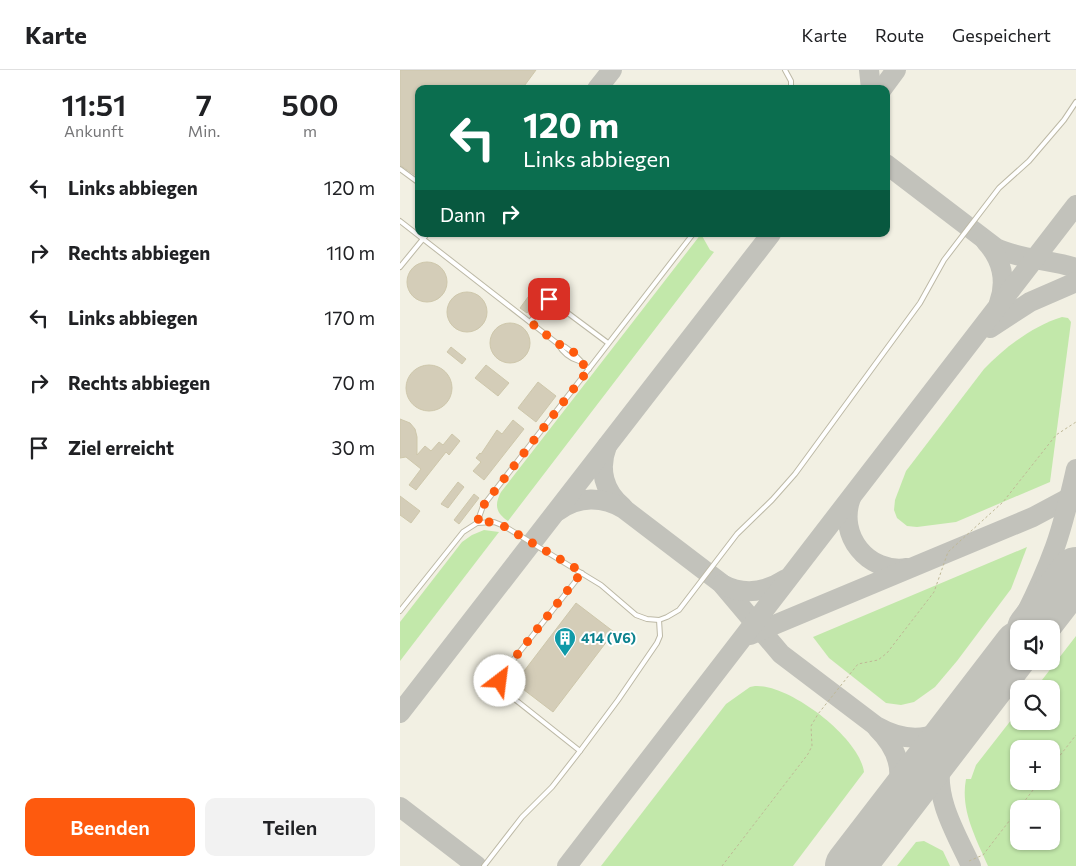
<!DOCTYPE html>
<html lang="de">
<meta charset="utf-8">
<style>
body{margin:0;font-family:Commissioner,sans-serif;background:#f2f2f2;color:#202124;height:100vh;display:flex;flex-direction:column;font-size:19px;white-space:nowrap}
*{box-sizing:border-box;margin:0}
p{font-size:16px;color:#757577}
.icon{flex:none;width:28px;height:28px;fill:none;stroke:currentColor;stroke-width:2;stroke-linecap:round;stroke-linejoin:round}
.map{position:relative;flex:1;overflow:hidden}
.details{display:flex;flex-direction:column;background:#fff;width:400px}
.details>*{flex:none}
.top-card{position:absolute;left:15px;top:15px;width:475px;height:152px;border-radius:10px;box-shadow:0 1px 4px #0004;background:#0b6e4f;color:#fff;overflow:hidden}
.fabs{position:absolute;left:610px;top:550px;display:grid;gap:10px}
.fabs a{display:grid;place-items:center;width:50px;height:50px;border-radius:10px;background:#fff;box-shadow:0 1px 4px #0004;font-size:25px}
.pin{position:absolute;display:grid;place-items:center;width:42px;height:42px;color:#fff;margin:-21px;border-radius:10px;box-shadow:0 2px 8px #0006}
.me{position:absolute;width:55px;margin:-28px;rotate:30deg;stroke-linejoin:round;filter:drop-shadow(0 0 4px #0008)}
.turn{display:flex;align-items:center;gap:18px;height:105px;padding:0 25px;font-size:22px}
.turn .icon{width:65px;height:65px;stroke-width:2.5}
.turn b{display:block;font-size:35px;line-height:42px}
.then{display:flex;align-items:center;height:48px;padding:0 25px;background:#0003;gap:10px;font-size:19px}
.eta{display:flex;justify-content:space-evenly;align-items:center;height:85px;text-align:center}
.eta b{font-size:30px;font-weight:600;line-height:35px}
.primary-button{display:flex;gap:10px;margin-top:auto;padding:10px 25px}
.primary-button a{flex:1;height:58px;border-radius:10px;background:#fe5a0e;color:#fff;font-size:20px;font-weight:600;line-height:58px;text-align:center}
.primary-button a+a{background:#f2f2f2;color:#202124}
ul{padding:0;list-style:none}
li{display:flex;align-items:center;gap:15px;height:65px;padding:0 25px}
li div{flex:1}
li b{display:block;font-size:19px}
li em{font-style:normal}
header{display:flex;align-items:center;gap:30px;box-sizing:border-box;height:70px;padding:0 25px;background:#fff;border-bottom:1px solid #e0e0e0}
header strong{font-size:24px}
nav{display:flex;gap:28px;margin-inline-start:auto;font-size:18px}
main{display:flex;flex:1;min-height:0}
.map>svg:first-child{display:block}
</style>
<header>
<strong>Karte</strong>
<nav><a>Karte</a><a>Route</a><a>Gespeichert</a></nav>
</header>
<main>
<section class="details">
<div class="eta">
<div><b>11:51</b><p>Ankunft</p></div>
<div><b>7</b><p>Min.</p></div>
<div><b>500</b><p>m</p></div>
</div>
<ul>
<li><svg class="icon" aria-label="left" viewBox="0 0 24 24"><path d="M17 20v-9H6M10 6l-5 5 5 5"/></svg><div><b>Links abbiegen</b></div><em>120 m</em></li>
<li><svg class="icon" aria-label="right" viewBox="0 0 24 24"><path d="M7 20v-9h11M14 6l5 5-5 5"/></svg><div><b>Rechts abbiegen</b></div><em>110 m</em></li>
<li><svg class="icon" aria-label="left" viewBox="0 0 24 24"><path d="M17 20v-9H6M10 6l-5 5 5 5"/></svg><div><b>Links abbiegen</b></div><em>170 m</em></li>
<li><svg class="icon" aria-label="right" viewBox="0 0 24 24"><path d="M7 20v-9h11M14 6l5 5-5 5"/></svg><div><b>Rechts abbiegen</b></div><em>70 m</em></li>
<li><svg class="icon" aria-label="arrive" viewBox="0 0 24 24"><path d="M6 21V4h12l-3 4 3 4H6"/></svg><div><b>Ziel erreicht</b></div><em>30 m</em></li>
</ul>
<div class="primary-button"><a>Beenden</a><a>Teilen</a></div>
</section>
<div class="map">
<svg width="676" height="796" viewBox="0 0 676 796">
<rect width="100%" height="100%" fill="#f2f0e3"/>
<g fill="#c2e8aa" fill-rule="evenodd">
<path d="M 301,164 L 310,180 L 314,182 L 108,451 C 96,443 94,435 101,422 Z"/>
<path d="M 662,247 L 668,248 L 671,252 L 650,412 L 556,452 L 517,457 L 507,456 L 497,448 L 494,440 L 495,430 L 506,401 L 584,299 C 605,277 633,256 662,247 Z"/>
<polygon points="84,460 99,462 0,591 0,552 62,472 72,465"/>
<polygon points="627,477 611,519 557,591 535,617 514,632 501,635 486,633 429,588 413,567"/>
<path d="M 676,566 L 676,796 L 588,796 C 576,768 560,740 566,709 L 571,709 L 576,695 L 619,640 L 619,651 L 651,651 L 651,619 L 635,619 ZM 619,679 L 651,679 L 651,711 L 619,711 ZM 619,739 L 651,739 L 651,771 L 619,771 Z"/>
<path d="M 355,616 C 389,614 459,667 464,702 L 393,796 L 201,796 L 326,634 L 350,617 Z"/>
<polygon points="524,771 543,781 550,796 497,796 516,772"/>
</g>
<g fill="none" stroke-linecap="round" stroke-linejoin="round">
<g stroke="#c2c2bb" stroke-width="20">
<polyline points="469,0 471,19"/>
<polyline points="197,19 212,0"/>
<polyline points="482,19 496,0"/>
<path d="M 486,94 L 596,178 C 621,190 650,189 676,198"/>
<path d="M 586,172 C 602,189 607,211 599,233"/>
<polyline points="590,258 630,232 676,212"/>
<path d="M 207,376 C 198,399 204,422 223,437"/>
<path d="M 451,428 C 437,465 468,504 507,498"/>
<path d="M 158,441 C 178,426 203,426 224,439 L 321,513 L 381,584 L 476,656 C 515,678 541,668 572,638"/>
<path d="M 322,514 C 344,526 366,522 386,509"/>
<polyline points="350,565 633,447 676,424"/>
<path d="M 576,632 C 606,582 635,532 655,477 C 664,452 670,425 676,399"/>
<polyline points="0,643 371,164"/>
<path d="M 558,655 C 551,667 543,679 541,693 C 534,729 557,765 571,796"/>
<path d="M 477,658 C 512,692 501,724 478,760"/>
<polyline points="0,737 77,796"/>
<polyline points="167,796 676,135"/>
</g>
<g stroke="#c2c2bb" stroke-width="50">
<polyline points="632,559 676,502"/>
<polyline points="450,796 619,576"/>
</g>
</g>
<g fill="#d4cdb8" stroke="#cec7ab">
<polygon points="0,0 136,0 122,19 19,19 19,108 0,95"/>
<circle cx="27" cy="212" r="20"/>
<circle cx="67" cy="242" r="20"/>
<polygon points="131,223 138,229 127,243 120,238"/>
<circle cx="110" cy="273" r="20"/>
<polygon points="51,277 66,289 62,294 47,282"/>
<circle cx="29" cy="318" r="23"/>
<polygon points="86,295 109,313 98,326 75,308"/>
<polygon points="138,312 156,326 136,352 118,338"/>
<polygon points="0,349 10,353 15,359 17,367 17,385 25,376 31,381 39,372 43,375 52,364 60,371 49,385 46,382 16,420 9,415 21,399 6,387 0,388"/>
<polygon points="113,350 124,359 84,410 73,401 81,392 76,388 80,383 81,384 97,360 102,364"/>
<polygon points="58,412 64,417 48,438 41,434"/>
<polygon points="74,424 79,428 59,454 54,450"/>
<polygon points="0,426 20,441 11,453 0,445"/>
<polygon points="176,533 214,562 153,642 115,613"/>
</g>
<g fill="none" stroke-linecap="round" stroke-linejoin="round">
<g stroke="#bdb9a6" stroke-width="6">
<g id="service">
<polyline points="385,0 391,11 391,19"/>
<polyline points="0,99 19,113"/>
<path d="M 0,151 L 158,274 C 172,278 178,290 189,299"/>
<polyline points="0,197 27,164"/>
<polyline points="130,252 149,229 208,273"/>
<path d="M 158,274 C 163,283 169,288 179,291"/>
<polyline points="77,453 94,452 104,456 201,515 236,545 247,549 259,550"/>
<polyline points="0,541 63,462 77,453 83,436 293,164"/>
<path d="M 180,681 L 107,623 C 99,614 99,609 106,599 L 182,503"/>
<polyline points="84,796 122,747 152,717 180,681 218,630 257,573 260,566 259,550 267,547 279,540 337,464 372,430 395,404 520,233 544,190 599,118 629,91 664,50 676,32"/>
</g>
</g>
<g stroke="#bfb896" stroke-width="1" stroke-dasharray="2.5 2.5" stroke-linecap="butt">
<polyline points="651,697 676,665"/>
<polyline points="569,791 583,785 640,711"/>
<polyline points="322,796 408,684 412,676 411,656 418,644 458,594 478,590 487,583 534,522 548,482 603,432 656,365 676,352"/>
</g>
<use href="#service" stroke="#fff" stroke-width="4"/>
</g>
<g fill="none" stroke-linecap="round" stroke-linejoin="round">
<polyline stroke="#fe5a0e" stroke-width="9" stroke-dasharray="0 16.2" points="100,611 101,606 106,599 182,502 100,454 89,452 77,453 83,436 189,299 179,291 176,284 165,276 158,274 130,252 149,229"/>
</g>
<defs>
<g id="building-pin" transform="scale(1.125)"><path d="M0 17L-7.5 6A9.5 9.5 0 1 1 7.5 6Z" fill="#0f9aa8" stroke="#fff"/><path d="M-4-6H4V6H1V3H-1V6H-4ZM-2.5-4.3h1.7v1.8h-1.7ZM.8-4.3h1.7v1.8H.8ZM-2.5-1h1.7V.8h-1.7ZM.8-1h1.7V.8H.8Z" fill="#fff"/></g>
</defs>
<g fill-rule="evenodd">
<use href="#building-pin" x="165" y="568"/>
</g>
<g text-anchor="middle" stroke-width="4" stroke-linejoin="round" paint-order="stroke">
<g font-size="14" font-weight="bold" fill="#0d838f" stroke="#fff" text-anchor="start">
<text x="181" y="573">414 (V6)</text>
</g>
</g>
</svg>
<div class="fabs">
<a><svg class="icon" aria-label="sound" viewBox="0 0 24 24"><path d="M4 9h4l5-4v14l-5-4H4zM17 9q2 3 0 6"/></svg></a>
<a><svg class="icon" aria-label="search" viewBox="0 0 24 24"><circle cx="10" cy="10" r="6"/><path d="M15 15l6 6"/></svg></a>
<a>+</a>
<a>−</a>
</div>
<div class="pin" style="left:149px;top:229px;background:#d93025"><svg class="icon" aria-label="arrive" viewBox="0 0 24 24"><path d="M6 21V4h12l-3 4 3 4H6"/></svg></div>
<svg class="me" style="left:100px;top:611px" viewBox="-20 -20 40 40"><circle r="19" fill="#fff"/><path d="M0-13L10 11 0 6-10 11z" fill="#fe5a0e"/></svg>
<div class="top-card">
<div class="turn"><svg class="icon" aria-label="left" viewBox="0 0 24 24"><path d="M17 20v-9H6M10 6l-5 5 5 5"/></svg><div><b>120 m</b>Links abbiegen</div></div>
<div class="then">Dann<svg class="icon" aria-label="right" viewBox="0 0 24 24"><path d="M7 20v-9h11M14 6l5 5-5 5"/></svg></div>
</div>
</div>
</main>
